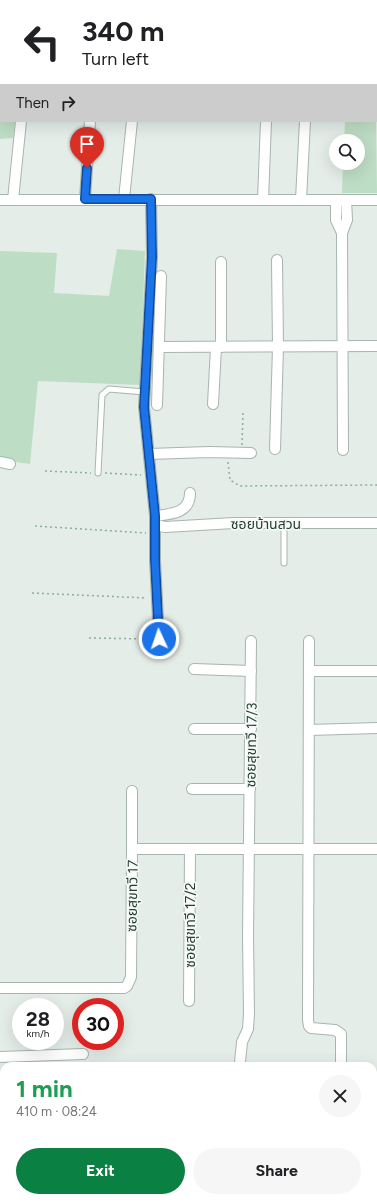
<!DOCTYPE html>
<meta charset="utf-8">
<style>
body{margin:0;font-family:Figtree,"Noto Sans Thai",sans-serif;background:#f6f6f6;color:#202124;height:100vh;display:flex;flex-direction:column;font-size:15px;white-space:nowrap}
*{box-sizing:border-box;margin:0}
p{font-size:13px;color:#757577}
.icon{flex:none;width:22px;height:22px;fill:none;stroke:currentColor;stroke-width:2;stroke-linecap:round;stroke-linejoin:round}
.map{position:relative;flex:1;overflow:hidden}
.side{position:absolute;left:0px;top:1062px;width:377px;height:140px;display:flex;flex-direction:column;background:#fff;border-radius:12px 12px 0 0;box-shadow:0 4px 16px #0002}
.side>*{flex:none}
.top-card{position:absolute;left:0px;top:0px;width:377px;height:122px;box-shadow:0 4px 16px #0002;background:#fff;color:#202124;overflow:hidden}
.controls{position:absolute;left:329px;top:134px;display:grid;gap:8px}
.controls a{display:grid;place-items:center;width:36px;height:36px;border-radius:50%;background:#fff;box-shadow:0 4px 16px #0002;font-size:20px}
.speed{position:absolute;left:12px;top:998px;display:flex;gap:8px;font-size:20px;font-weight:700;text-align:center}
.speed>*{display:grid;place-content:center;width:52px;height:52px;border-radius:50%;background:#fff;box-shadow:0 4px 16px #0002;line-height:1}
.speed small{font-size:10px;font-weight:400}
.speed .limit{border:6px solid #d22;background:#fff;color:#111}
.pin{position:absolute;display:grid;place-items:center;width:34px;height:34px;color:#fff;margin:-41px -17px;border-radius:50% 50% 50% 0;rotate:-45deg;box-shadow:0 0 4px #0007}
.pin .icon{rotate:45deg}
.me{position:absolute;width:44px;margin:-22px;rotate:357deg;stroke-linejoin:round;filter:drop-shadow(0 0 3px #0008)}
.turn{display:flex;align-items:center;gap:14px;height:84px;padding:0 16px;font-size:18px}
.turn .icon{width:52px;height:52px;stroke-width:2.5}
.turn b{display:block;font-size:28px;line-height:34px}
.then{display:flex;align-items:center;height:38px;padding:0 16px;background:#0003;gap:8px;font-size:15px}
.round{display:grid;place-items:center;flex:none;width:42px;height:42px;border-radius:21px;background:#f6f6f6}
.overview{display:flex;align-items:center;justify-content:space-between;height:68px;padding:0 16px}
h1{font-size:24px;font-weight:700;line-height:30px;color:#1e9e55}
.cta{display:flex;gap:8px;margin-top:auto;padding:8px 16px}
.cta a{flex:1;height:46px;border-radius:24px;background:#0b8043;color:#fff;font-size:16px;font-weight:700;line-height:46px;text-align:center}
.cta a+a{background:#f6f6f6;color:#202124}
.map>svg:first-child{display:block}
</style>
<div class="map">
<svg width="377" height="1202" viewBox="0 0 377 1202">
<rect width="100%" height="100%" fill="#e4ede8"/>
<g fill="#beddc5">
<polygon points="0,0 88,0 1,1 1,121 15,121 13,138 0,139"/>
<polygon points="376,117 377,193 342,193 343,163 358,163 358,141 344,141 345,121 376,121"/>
<polygon points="117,249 145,251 140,385 38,381 30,464 0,460 0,251 57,253 54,293 109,296"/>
<polygon points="373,1144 377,1144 377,1202 45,1202 44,1198 373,1198"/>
</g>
<polygon fill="#8ec8cf" points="0,1177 4,1177 4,1198 44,1198 45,1202 0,1202"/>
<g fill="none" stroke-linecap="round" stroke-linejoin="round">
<g stroke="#a7b5af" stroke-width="7">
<g id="lane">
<polyline points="98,473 102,395 109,389 144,392"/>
<polyline points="284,524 284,563"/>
</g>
</g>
<g stroke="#a7b5af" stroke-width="12">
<g id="street">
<polyline points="270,1 270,0"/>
<polyline points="310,1 310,0"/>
<polyline points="374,1 375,0"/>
<polyline points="85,199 90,121"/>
<polyline points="124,199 132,121"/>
<polyline points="151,199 152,257 144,407 155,516 155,560 159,639"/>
<polyline points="0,200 377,200"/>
<polyline points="13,200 21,121"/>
<polyline points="263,200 266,121"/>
<polyline points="301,200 305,121"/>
<polyline points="336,200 336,220 342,233"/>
<polyline points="159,347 377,346"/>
<polyline points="221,347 221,262"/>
<polyline points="213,404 216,347"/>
<polyline points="157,405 161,276"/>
<polyline points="275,449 278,347 277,260"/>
<polyline points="343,450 342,233 347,220 346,200"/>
<polyline points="149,454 209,452 251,453"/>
<polyline points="0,462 10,464"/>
<path d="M 155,516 C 172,514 190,513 190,493"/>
<polyline points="156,525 165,527 234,523 377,523"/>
<polyline points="309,641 308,1020 309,1026 311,1028 335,1030 341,1034 341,1066"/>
<polyline points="194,669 251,671"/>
<polyline points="310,671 377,671"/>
<polyline points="194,729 251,729"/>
<polyline points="309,730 377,728"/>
<polyline points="192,789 250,789"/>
<polyline points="132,791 132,849"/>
<polyline points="0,988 124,988 127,986 131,977 132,849 377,849"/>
<polyline points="189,1001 190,849"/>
<polyline points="0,1057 83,1054"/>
<polyline points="240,1062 242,1042 248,1029 249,1014 248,936 251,641"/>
<polyline points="0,1122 4,1122"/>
</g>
</g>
<g stroke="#86afa0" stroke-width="1.5" stroke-dasharray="2 3" stroke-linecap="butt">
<polyline points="242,445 243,412"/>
<polyline points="228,462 230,480 240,486 377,485"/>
<polyline points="45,471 91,473"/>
<polyline points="105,473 141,475"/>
<polyline points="35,526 146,533"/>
<polyline points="32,593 147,598"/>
<polyline points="89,638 149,639"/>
</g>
<use href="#lane" stroke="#fff" stroke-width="5"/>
<use href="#street" stroke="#fff" stroke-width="10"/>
</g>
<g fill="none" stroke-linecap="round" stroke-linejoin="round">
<g stroke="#114b97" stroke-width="10">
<polyline id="route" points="87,168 85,199 151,199 152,257 144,407 155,516 155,560 159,639"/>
</g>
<use href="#route" stroke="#1a73e8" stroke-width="7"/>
</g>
<g text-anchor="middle" stroke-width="3.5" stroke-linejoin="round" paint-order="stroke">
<g font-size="14" fill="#243d35" stroke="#f4f9f6">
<text x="266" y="529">ซอยบ้านสวน</text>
<text transform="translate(251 745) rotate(-89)" y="5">ซอยสุขทวี 17/3</text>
<text transform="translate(132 896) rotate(-89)" y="5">ซอยสุขทวี 17</text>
<text transform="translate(190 925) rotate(-90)" y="5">ซอยสุขทวี 17/2</text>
</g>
</g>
</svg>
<div class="controls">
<a><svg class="icon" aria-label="search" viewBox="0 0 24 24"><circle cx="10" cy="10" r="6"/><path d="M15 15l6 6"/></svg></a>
</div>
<div class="speed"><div>28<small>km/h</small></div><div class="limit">30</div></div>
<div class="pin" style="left:87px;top:168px;background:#d93025"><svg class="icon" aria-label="arrive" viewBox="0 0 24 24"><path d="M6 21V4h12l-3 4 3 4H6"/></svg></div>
<svg class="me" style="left:159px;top:639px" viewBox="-20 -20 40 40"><circle r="17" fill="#1a73e8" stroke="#fff" stroke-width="3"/><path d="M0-11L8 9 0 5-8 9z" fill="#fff"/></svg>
<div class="top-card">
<div class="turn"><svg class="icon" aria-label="left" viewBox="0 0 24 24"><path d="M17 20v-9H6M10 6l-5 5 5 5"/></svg><div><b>340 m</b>Turn left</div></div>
<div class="then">Then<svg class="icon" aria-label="right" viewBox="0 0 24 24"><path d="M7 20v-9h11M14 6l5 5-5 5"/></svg></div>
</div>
<section class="side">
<div class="overview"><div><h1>1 min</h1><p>410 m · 08:24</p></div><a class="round"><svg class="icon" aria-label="close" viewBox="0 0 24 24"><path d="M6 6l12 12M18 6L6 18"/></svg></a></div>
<div class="cta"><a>Exit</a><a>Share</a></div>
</section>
</div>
